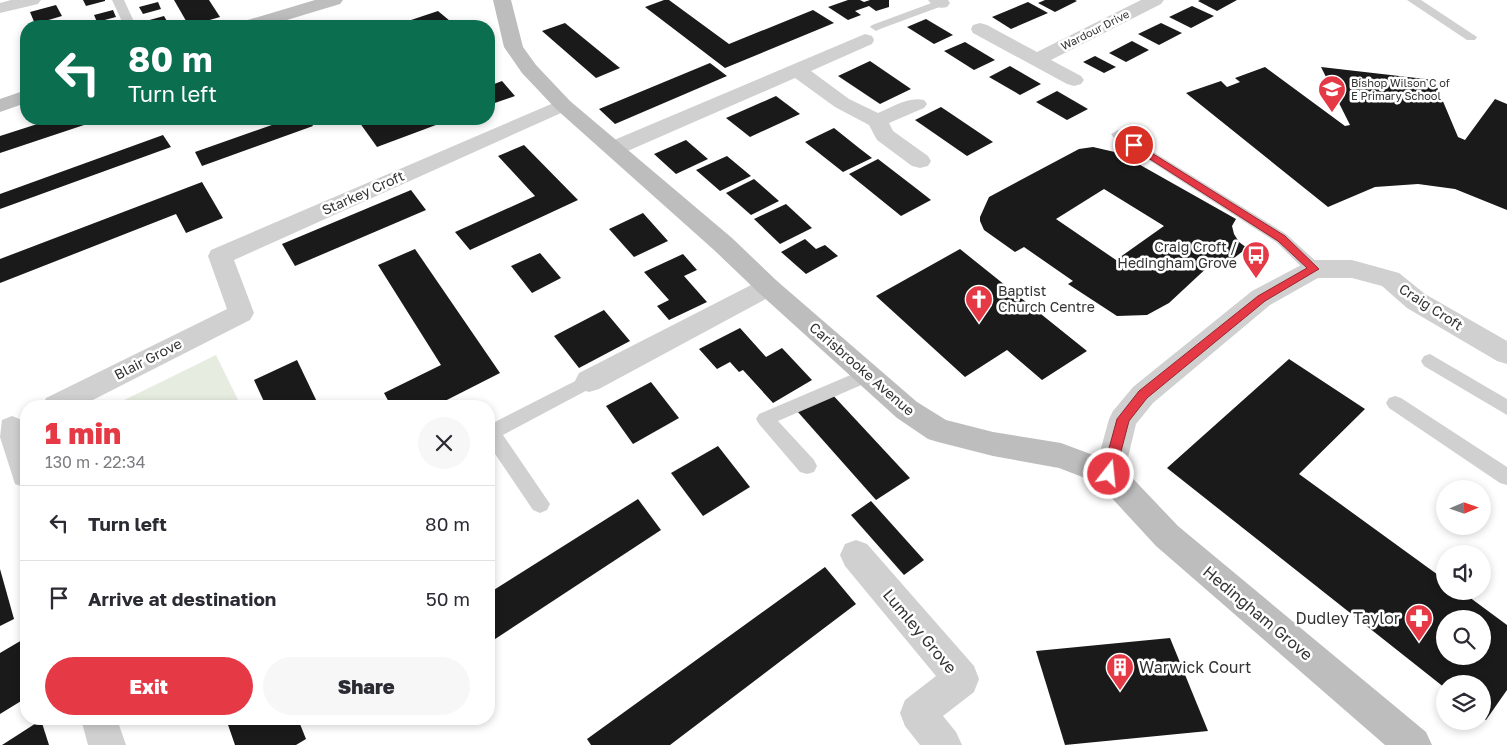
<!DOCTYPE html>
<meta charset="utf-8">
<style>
body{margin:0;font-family:"Golos Text",sans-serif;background:#f7f7f7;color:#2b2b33;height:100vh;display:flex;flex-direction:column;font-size:19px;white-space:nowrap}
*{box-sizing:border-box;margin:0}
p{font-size:16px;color:#7c7c81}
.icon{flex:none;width:28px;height:28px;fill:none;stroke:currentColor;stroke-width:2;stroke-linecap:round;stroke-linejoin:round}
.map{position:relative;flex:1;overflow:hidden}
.details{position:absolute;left:20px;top:400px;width:475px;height:325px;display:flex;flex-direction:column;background:#fff;border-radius:20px;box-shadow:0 2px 8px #0003}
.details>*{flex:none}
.top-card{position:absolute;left:20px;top:20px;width:475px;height:105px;border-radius:20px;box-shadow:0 2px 8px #0003;background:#0b6e4f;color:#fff;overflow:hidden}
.needle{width:32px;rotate:88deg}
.controls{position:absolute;left:1436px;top:480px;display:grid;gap:10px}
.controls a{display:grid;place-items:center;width:55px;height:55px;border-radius:50%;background:#fff;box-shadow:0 2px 8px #0003;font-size:25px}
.pin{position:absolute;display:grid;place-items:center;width:42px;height:42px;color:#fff;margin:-21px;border:2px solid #fff;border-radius:50%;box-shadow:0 1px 5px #0007}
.me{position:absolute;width:55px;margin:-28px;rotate:16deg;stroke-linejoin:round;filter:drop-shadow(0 0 4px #0008)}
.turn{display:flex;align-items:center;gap:18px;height:105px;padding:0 25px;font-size:22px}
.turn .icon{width:65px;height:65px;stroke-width:2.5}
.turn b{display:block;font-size:35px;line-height:42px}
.round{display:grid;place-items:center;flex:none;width:52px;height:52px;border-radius:26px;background:#f7f7f7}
.headline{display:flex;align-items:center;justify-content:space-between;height:85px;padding:0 25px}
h1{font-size:30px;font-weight:800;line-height:38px;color:#e63946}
.action{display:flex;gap:10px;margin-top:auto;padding:10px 25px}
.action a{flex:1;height:58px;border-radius:30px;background:#e63946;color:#fff;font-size:20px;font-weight:800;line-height:58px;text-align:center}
.action a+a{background:#f7f7f7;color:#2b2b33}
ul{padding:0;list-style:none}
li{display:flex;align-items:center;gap:15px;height:75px;padding:0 25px;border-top:1px solid #e1e1e2}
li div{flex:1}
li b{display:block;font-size:19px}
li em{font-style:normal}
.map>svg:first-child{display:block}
</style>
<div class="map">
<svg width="1507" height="745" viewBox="0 0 1507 745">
<rect width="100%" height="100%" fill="#fff"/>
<polygon fill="#e6ecdf" points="216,355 241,406 112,406"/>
<g fill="#1a1a1a" fill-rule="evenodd">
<polygon points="83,0 105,0 105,1 86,6"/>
<polygon points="174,0 209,0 220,17 189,26"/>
<polygon points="664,0 669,0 729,44 813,10 834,23 725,68 645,7"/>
<polygon points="848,0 860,0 864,2 870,0 889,0 889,7 876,11 869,6 855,11 861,15 848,20 828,7"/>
<polygon points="1045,0 1075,0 1077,1 1055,12 1038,3"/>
<polygon points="1200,0 1237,0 1217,11 1198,1"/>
<polygon points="158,2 161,9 143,14 139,7"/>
<polygon points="1028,2 1048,13 1011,29 992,17"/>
<polygon points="56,5 62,16 35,24 30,12"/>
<polygon points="1192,6 1214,16 1191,28 1169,17"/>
<polygon points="113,10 116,17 97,22 94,15"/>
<polygon points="438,11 450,21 435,26 393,26"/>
<polygon points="164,16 168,23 149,26 146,21"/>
<polygon points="926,19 953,35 934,44 907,27"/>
<polygon points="565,23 620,68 596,78 542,31"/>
<polygon points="1161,23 1182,33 1159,45 1138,34"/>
<polygon points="1132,41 1149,50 1126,62 1109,53"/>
<polygon points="965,42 995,60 974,70 944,51"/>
<polygon points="1095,56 1116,67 1104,73 1083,62"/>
<polygon points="870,61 911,89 880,104 838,76"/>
<polygon points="710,63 727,76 615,124 599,109"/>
<polygon points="1010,66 1041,84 1020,95 989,77"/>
<polygon points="1265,67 1345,126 1350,125 1321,67 1434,80 1458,137 1465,140 1495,99 1507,104 1507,210 1455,189 1418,184 1375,187 1328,207 1186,93 1221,81 1227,87 1240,82 1235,78"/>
<polygon points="502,81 515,96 489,105 489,86"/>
<polygon points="1057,91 1088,109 1067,120 1036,102"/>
<polygon points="776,96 800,114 750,137 726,118"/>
<polygon points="941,107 953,115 993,142 967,156 915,120"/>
<polygon points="53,119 102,119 0,153 0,136"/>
<polygon points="289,119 309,119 313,126 202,166 195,152"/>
<polygon points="357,119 452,119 377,147"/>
<polygon points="834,128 859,148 872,158 843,172 805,142"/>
<polygon points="163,135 171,147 0,209 0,194"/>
<polygon points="686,140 708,159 676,174 654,154"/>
<polygon points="524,145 578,200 470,250 455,232 535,196 498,156"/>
<path d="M 1093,147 L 1119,153 L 1236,219 L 1232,226 L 1234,234 L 1239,242 L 1247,248 L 1221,268 L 1212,263 L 1169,303 L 1147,315 L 1117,316 L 1068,284 L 1073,281 L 1024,247 L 1015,252 L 984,230 L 980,221 L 980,217 L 989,197 L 1079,149 ZM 1104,189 L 1164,226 L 1116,260 L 1056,219 Z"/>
<polygon points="727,156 751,176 720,191 696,170"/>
<polygon points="878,159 917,189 931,200 901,216 849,174"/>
<polygon points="754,179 779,201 751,215 726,193"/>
<polygon points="202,182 223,218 186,233 176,214 0,283 0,259"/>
<polygon points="411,190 426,210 295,266 282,244"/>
<polygon points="786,204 812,228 780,244 754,219"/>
<polygon points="643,213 668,241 634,257 609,229"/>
<polygon points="805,239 816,249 825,245 838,256 806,274 781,252"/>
<polygon points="415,249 500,373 435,406 391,406 384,393 441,365 378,265"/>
<polygon points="960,249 1087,351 1042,380 1007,350 965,377 876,296"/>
<polygon points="540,253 561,278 532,293 511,266"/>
<polygon points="683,254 697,270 684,276 707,302 669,320 657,306 669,300 644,272"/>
<polygon points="604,310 630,341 579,368 554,336"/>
<polygon points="740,328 766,357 782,348 812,380 773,403 743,370 739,372 730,362 717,369 699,349"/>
<path d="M 1289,359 L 1365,409 L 1299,474 L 1445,580 L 1445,591 L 1461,591 L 1507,625 L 1507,690 L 1486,720 L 1482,717 L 1482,684 L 1445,684 L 1445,688 L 1167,468 ZM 1445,619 L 1482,619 L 1482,656 L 1445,656 Z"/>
<polygon points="297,360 319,406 266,406 254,380"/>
<polygon points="651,382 679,418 633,444 606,406"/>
<polygon points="830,392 910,478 876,500 797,411"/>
<polygon points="718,446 750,487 703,516 671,473"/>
<polygon points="638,499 661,530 489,643 489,593"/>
<polygon points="871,501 924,560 904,575 851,515"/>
<polygon points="825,567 856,604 782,660 670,745 591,745 587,739"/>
<polygon points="0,569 14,619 0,626"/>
<polygon points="1170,638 1208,731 1065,745 1036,651"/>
<polygon points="22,640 26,655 26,698 0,714 0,653"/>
<polygon points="226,719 298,719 306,739 296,745 235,745"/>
<polygon points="41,720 49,745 2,745"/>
</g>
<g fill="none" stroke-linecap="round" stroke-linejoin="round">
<g fill="#d0d0d0" fill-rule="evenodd">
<polygon points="112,0 124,0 136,26 124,26"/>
<polygon points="1407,0 1421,0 1477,37 1475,40 1467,40"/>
<polygon points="937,1 945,1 947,3 945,5 880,29 876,31 870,27 872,25"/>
<polygon points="1118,130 1286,234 1320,265 1322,269 1320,273 1314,275 1308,273 1276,242 1113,137 1111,134"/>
<polygon points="1430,354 1507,399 1507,415 1424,366 1421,361 1424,356"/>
<polygon points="867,368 873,370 876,375 873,380 778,421 814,460 817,466 814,472 807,474 800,472 759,424 756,419 759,414"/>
<polygon points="589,374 595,376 598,381 595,386 503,435 550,504 547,510 540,513 533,510 489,445 489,425"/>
<polygon points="1395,396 1401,398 1507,467 1507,485 1500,483 1389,408 1386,403 1389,398"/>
</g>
<g fill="#d0d0d0" fill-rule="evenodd">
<polygon points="11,0 41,0 38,4 0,13 0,3"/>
<path d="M 928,0 L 948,0 L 950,3 L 947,7 C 939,9 933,7 928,0 Z"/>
<polygon points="1141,0 1164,0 1161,4 1051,60 1081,76 1084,80 1081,84 1074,86 1067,84 973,33 971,29 973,25 980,23 987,25 1037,52"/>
<path d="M 865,34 L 872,36 L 874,40 L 872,44 L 811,71 L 849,99 L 878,113 C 892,107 909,96 924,100 L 927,104 L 924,108 L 889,123 L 893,131 L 928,156 L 931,161 L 928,166 L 920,168 L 912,166 L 877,140 L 869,125 L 835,107 L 795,78 L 623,153 L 615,155 L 607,153 L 604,148 L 607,143 Z"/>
<polygon points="563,99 570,101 573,105 570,109 234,260 254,313 250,320 81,406 42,406 46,398 227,309 208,256 211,250"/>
<polygon points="1314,260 1352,260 1399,273 1425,294 1507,341 1507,364 1497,361 1407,308 1382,286 1352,278 1318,278 1270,305 1153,403 1136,424 1124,474 1120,483 1109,487 1098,483 1094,474 1109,419 1113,411 1133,387 1252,291 1305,263"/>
<polygon points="768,278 777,281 781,287 777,293 599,389 589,392 579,389 575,381 579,373 759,281"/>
<polygon points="12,416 22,420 26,428 26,488 15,484 0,437 2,420"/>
<polygon points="856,540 867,544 974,666 979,679 974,692 943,716 956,732 962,745 920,745 905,726 900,713 905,700 936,676 845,566 840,555 845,544"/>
<polygon points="81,719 117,719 126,745 88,745"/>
</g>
<g fill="#bdbdbd" fill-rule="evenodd">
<polygon points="315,0 343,0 340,4 267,26 239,26 241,22"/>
<polygon points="493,0 511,0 523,47 536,65 570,101 732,238 777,281 917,402 946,420 993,432 1061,443 1120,465 1178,526 1426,732 1432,745 1385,745 1156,546 1098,483 1059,468 993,456 938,442 928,439 897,418 759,293 714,250 556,109 522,73 504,47"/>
<polygon points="26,90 26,103 0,112 0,99"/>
</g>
</g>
<polygon fill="#e63946" stroke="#96252e" points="1134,142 1285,236 1319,269 1265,301 1147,398 1129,421 1115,474 1113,478 1109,480 1104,478 1102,474 1117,419 1139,391 1258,296 1307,268 1278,241 1131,147 1130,145"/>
<defs>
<g id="school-pin" transform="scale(1.4375)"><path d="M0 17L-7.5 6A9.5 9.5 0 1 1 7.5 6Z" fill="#e63946" stroke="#fff"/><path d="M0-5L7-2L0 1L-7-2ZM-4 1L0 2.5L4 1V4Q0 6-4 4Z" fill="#fff"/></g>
<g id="bus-pin" transform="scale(1.4375)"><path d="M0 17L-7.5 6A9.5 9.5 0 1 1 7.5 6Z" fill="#e63946" stroke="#fff"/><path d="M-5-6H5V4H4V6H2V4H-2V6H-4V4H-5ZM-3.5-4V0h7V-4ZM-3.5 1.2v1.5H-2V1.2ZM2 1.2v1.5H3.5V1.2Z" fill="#fff"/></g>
<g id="church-pin" transform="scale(1.4375)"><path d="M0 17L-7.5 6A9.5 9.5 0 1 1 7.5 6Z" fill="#e63946" stroke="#fff"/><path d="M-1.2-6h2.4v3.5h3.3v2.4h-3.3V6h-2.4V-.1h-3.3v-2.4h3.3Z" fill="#fff"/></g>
<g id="pharmacy-pin" transform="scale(1.4375)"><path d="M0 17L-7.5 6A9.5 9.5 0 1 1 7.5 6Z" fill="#e63946" stroke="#fff"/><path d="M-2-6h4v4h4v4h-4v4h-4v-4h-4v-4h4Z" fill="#fff"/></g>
<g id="building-pin" transform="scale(1.4375)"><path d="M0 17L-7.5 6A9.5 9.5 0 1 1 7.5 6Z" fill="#e63946" stroke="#fff"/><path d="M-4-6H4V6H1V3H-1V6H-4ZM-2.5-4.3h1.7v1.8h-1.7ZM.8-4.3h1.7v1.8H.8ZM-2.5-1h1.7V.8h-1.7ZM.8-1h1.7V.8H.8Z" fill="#fff"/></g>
</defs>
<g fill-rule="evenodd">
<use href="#school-pin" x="1332" y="89"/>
<use href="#bus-pin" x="1256" y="255"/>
<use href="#church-pin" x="979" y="299"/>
<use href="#pharmacy-pin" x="1419" y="618"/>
<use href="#building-pin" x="1120" y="667"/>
</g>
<g text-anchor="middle" stroke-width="5" stroke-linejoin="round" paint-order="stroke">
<g font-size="11" fill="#333" stroke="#fff">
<text transform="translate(1095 30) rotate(-27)" y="4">Wardour Drive</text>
</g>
<g font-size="11" fill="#333" stroke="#fff" text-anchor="start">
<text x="1351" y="87">Bishop Wilson C of<tspan x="1351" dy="13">E Primary School</tspan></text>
</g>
<g font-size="14" fill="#333" stroke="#fff">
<text transform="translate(363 193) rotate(-24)" y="5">Starkey Croft</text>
<text transform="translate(1431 307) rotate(33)" y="5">Craig Croft</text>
<text transform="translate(148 359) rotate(-27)" y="5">Blair Grove</text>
<text transform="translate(862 369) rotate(41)" y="5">Carisbrooke Avenue</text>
</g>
<g font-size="14" fill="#333" stroke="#fff" text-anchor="end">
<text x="1237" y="252">Craig Croft /<tspan x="1237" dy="16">Hedingham Grove</tspan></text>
<text x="998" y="296" text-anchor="start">Baptist<tspan x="998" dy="16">Church Centre</tspan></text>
</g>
<g font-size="16" fill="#333" stroke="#fff">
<text transform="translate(1258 613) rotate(40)" y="6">Hedingham Grove</text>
<text transform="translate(920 631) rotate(50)" y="6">Lumley Grove</text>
</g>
<g font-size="16" fill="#333" stroke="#fff" text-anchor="end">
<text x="1400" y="624">Dudley Taylor</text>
<text x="1139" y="673" text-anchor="start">Warwick Court</text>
</g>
</g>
</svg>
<div class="controls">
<a><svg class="needle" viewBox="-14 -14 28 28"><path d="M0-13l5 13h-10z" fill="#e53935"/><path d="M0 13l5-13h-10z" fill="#7c7c81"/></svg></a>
<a><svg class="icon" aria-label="sound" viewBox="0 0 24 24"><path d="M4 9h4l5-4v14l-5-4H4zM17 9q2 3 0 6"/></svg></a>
<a><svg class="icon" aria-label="search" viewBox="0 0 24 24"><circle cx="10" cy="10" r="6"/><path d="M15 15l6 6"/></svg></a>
<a><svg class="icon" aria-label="layers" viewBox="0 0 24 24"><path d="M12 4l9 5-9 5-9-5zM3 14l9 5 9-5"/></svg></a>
</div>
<div class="pin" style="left:1134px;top:145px;background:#d93025"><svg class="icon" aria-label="arrive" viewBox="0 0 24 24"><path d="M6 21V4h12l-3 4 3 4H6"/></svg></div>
<svg class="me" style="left:1109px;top:474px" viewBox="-20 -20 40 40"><circle r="17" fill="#e63946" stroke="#fff" stroke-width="3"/><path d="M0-11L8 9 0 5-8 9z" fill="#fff"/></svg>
<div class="top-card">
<div class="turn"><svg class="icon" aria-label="left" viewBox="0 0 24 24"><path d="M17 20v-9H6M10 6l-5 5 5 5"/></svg><div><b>80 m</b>Turn left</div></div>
</div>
<section class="details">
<div class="headline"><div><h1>1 min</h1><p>130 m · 22:34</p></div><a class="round"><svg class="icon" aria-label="close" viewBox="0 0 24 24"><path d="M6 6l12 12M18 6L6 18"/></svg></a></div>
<ul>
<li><svg class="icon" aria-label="left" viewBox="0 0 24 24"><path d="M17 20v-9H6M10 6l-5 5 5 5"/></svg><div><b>Turn left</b></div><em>80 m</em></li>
<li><svg class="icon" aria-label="arrive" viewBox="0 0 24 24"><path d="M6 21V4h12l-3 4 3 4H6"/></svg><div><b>Arrive at destination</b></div><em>50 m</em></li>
</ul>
<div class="action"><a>Exit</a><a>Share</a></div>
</section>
</div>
